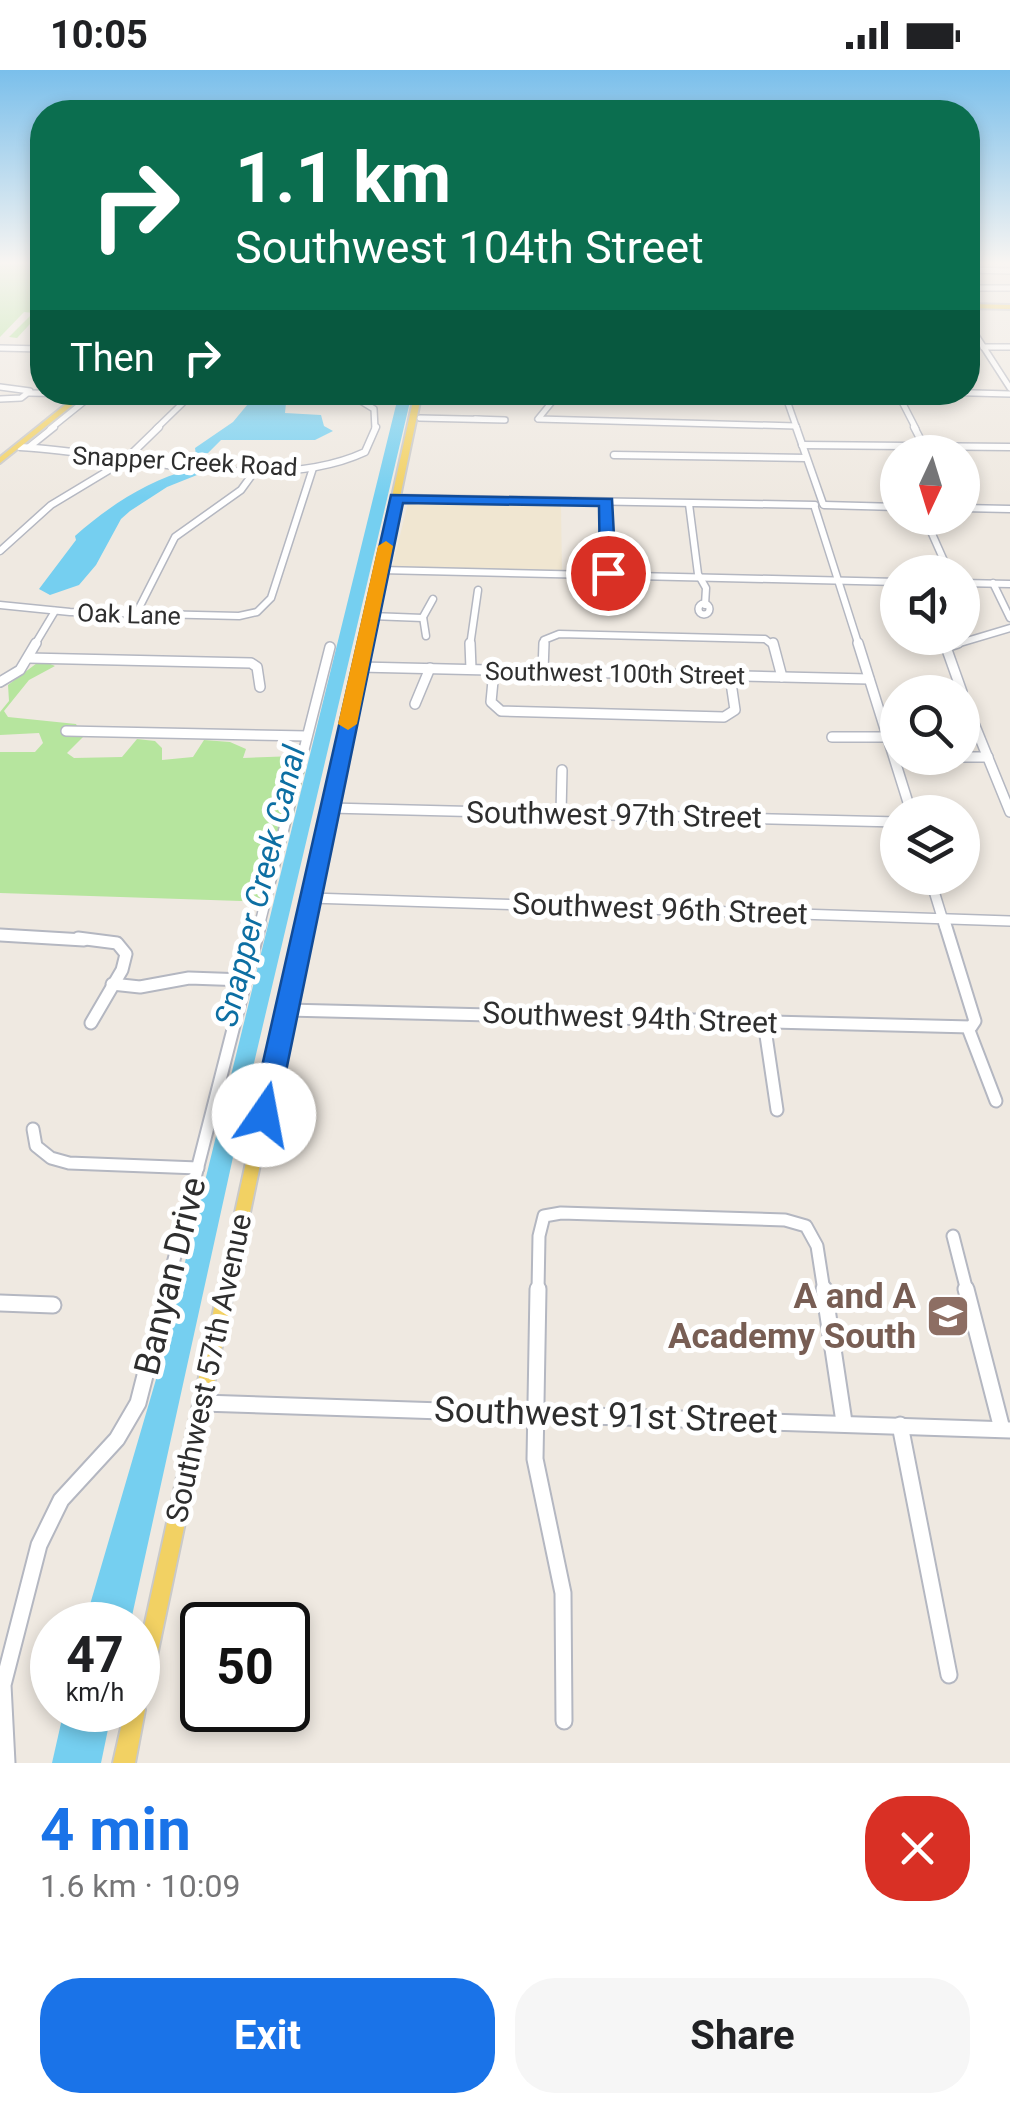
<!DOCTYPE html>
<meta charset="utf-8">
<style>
body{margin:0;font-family:Roboto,sans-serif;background:#f6f6f6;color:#202124;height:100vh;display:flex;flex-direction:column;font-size:38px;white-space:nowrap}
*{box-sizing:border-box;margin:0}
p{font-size:32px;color:#757577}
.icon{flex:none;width:55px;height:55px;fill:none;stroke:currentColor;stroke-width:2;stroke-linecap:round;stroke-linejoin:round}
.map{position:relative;height:1693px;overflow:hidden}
.drawer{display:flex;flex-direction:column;background:#fff;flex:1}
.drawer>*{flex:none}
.top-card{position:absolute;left:30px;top:30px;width:950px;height:305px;border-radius:40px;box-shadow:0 5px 15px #0003;background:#0b6e4f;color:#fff;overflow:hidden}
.needle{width:65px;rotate:184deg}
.tools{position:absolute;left:880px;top:365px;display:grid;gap:20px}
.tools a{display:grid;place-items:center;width:100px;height:100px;border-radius:50%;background:#fff;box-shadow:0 5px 15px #0003;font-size:50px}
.speed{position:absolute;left:30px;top:1532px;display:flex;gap:20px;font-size:50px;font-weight:700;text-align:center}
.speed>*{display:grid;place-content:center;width:130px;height:130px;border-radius:50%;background:#fff;box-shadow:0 5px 15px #0003;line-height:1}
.speed small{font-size:25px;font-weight:400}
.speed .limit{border:5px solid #111;border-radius:15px;background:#fff;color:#111}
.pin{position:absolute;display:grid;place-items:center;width:85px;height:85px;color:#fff;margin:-42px;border:5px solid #fff;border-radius:50%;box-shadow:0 2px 10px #0007}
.me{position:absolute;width:110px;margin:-55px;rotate:12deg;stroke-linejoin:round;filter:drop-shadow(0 0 8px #0008)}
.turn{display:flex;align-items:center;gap:35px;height:210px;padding:0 40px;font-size:45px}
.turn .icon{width:130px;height:130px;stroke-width:2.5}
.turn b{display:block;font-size:70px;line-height:85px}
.then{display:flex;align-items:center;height:95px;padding:0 40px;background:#0003;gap:20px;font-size:38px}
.round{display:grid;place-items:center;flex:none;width:105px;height:105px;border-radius:40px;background:#f6f6f6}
.overview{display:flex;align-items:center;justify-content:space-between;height:170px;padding:0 40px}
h1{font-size:60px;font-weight:700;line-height:75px;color:#1a73e8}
.primary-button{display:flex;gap:20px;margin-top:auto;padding:20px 40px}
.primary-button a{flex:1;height:115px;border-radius:40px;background:#1a73e8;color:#fff;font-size:40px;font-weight:700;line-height:115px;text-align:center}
.primary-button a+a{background:#f6f6f6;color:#202124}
.status{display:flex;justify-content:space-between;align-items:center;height:70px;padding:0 50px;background:#fff;direction:ltr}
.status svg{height:28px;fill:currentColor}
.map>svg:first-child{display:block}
</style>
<div class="status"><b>10:05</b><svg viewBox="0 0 49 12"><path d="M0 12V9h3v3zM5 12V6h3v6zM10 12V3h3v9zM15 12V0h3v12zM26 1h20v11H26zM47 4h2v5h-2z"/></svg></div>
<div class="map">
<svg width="1010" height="1693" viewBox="0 0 1010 1693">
<rect width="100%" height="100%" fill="#efe9e1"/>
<polygon fill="#f0e6d1" points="408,433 561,436 562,502 392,498"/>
<g fill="#b6e59e">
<polygon points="0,191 42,191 42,241 17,268 9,267 33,243 24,242 0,267"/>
<polygon points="41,590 55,596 29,610 4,641 8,647 76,654 83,667 67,683 74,688 122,687 137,669 155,671 162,678 162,690 193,687 204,670 230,672 246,679 243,688 295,686 291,697 306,697 271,832 0,823 0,682 35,682 43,673 39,663 0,665 0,642 9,631 8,615"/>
</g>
<g fill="#75cff0">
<polygon points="257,323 287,323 285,343 321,345 324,356 333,361 315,370 221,370 208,383 196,385 195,378 233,352"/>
<polygon points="399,323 412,323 250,1010 130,1555 84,1555 157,1306"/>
<path d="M 191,399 L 197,405 L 167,417 L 130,441 L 121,449 L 96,495 L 79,515 L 50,525 L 39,519 L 76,470 L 75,466 C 109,436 147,411 191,399 Z"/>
<polygon points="64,1640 112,1640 101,1693 52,1693"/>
</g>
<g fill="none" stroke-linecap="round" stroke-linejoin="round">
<g stroke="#b4b7c1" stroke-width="8">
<g id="minor-far4">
<polyline points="968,200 1010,201"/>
<polyline points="968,218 1010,218"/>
<polyline points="968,253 1010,318"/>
<polyline points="983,277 1010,277"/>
<polyline points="0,278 42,279"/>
<polyline points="0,317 30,321 21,328 0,329"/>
<polyline points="346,322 374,339 375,359"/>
<polyline points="560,322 538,349 796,356"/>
<polyline points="784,322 797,359"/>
<polyline points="897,322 916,359"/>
<polyline points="937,322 1010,324"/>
<polyline points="29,323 85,324"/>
<polyline points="420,348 505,350 475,349"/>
<polyline points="50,359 96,322"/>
<polyline points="156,359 194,322"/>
</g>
</g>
<g stroke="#b4b7c1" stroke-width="9">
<g id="minor-far3">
<polyline points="796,357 823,434"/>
<polyline points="914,357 924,376"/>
<polyline points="802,375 1010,377"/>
<path d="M 20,377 C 123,382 268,427 365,382 L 376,357"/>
<polyline points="29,377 54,357"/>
<polyline points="614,385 806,388"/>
<polyline points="396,428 815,435"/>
<polyline points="606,432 608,506"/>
<polyline points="689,434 698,504 706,518 705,535"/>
<polyline points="824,435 898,437"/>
<polyline points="815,438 859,576"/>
<polyline points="962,438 1010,439"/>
<polyline points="925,448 949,502"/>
<polyline points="0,481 51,435 124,391 159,357"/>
<polyline points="380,500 898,512"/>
<polyline points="962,513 1010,514"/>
<polyline points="993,513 1010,548"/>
<circle cx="704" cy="539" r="5.5"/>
<polyline points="0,535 70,542 239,546 257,542 271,528 313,398"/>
<polyline points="136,544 175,467 241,420 257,398"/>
<polyline points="371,546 423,548"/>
<polyline points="426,566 423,547 433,529"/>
<polyline points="34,576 55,541"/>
<polyline points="470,576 478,520"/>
<polyline points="544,576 544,570 559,564 765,569 774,576"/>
<polyline points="950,576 1010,558"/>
</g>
</g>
<g stroke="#b4b7c1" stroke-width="12">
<g id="minor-far2">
<polyline points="470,573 471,599"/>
<polyline points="773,573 782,607"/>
<polyline points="858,573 911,742"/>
<polyline points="958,573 946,577 962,622"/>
<polyline points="28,588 251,593 257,597 260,617"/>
<polyline points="360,597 869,609"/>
<polyline points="494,600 491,632 501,641 724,647 735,640 730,606"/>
<polyline points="543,601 544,573"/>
<polyline points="0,612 20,600 36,573"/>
<polyline points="962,624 1010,742"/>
<polyline points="415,634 430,598"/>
<polyline points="66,661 307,666"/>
<polyline points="832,667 887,667"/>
<polyline points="962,687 988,687"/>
<polyline points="330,738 898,752"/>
<polyline points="561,743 562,700"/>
<polyline points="930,808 945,857"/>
<polyline points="311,828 1010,851"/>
<polyline points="259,857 330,577"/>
</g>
</g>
<g stroke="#b4b7c1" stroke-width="15">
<g id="minor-far1">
<polyline points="0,865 84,870"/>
<polyline points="78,868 117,873 126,884 122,900 91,953"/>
<polyline points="112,914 140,917 189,908 245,910"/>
<polyline points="287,940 971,957 975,951 945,854"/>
<polyline points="764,952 777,1040"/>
<polyline points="968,958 996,1031"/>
<polyline points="33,1059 36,1076 51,1088 69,1093 198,1098"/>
<polyline points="953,1166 967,1221"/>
<polyline points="166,1221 260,854"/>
<polyline points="538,1221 539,1166 544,1146 561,1143 785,1150 806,1156 817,1176 824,1221"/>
</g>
</g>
<g stroke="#b4b7c1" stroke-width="19">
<g id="minor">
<polyline points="538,1219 535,1389 563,1523 564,1651"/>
<polyline points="824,1219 844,1352"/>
<polyline points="966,1219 1002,1359"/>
<polyline points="0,1233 53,1235"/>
<polyline points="202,1333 1010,1360"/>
<polyline points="900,1355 949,1605"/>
<polyline points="7,1693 3,1615 39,1475 61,1430 117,1369 138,1333 167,1219"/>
</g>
</g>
<g stroke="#c9c9c9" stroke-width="4">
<g id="major">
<polygon points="968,234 1010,235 1010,239 968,238"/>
<polygon points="81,322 89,322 0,393 0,387"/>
<polygon points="415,322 422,322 148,1629 144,1637 145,1640 135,1693 113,1693 125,1640 138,1640 138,1585"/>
</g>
</g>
<use href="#minor-far4" stroke="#fff" stroke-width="5"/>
<use href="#minor-far3" stroke="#fff" stroke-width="6"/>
<use href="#minor-far2" stroke="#fff" stroke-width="9"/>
<use href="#minor-far1" stroke="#fff" stroke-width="11"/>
<use href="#minor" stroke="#fff" stroke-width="15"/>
<use href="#major" fill="#f2d163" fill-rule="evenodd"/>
</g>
<linearGradient id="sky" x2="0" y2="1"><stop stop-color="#7abfeb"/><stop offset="0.45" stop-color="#f8f5f2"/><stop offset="1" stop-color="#f8f5f2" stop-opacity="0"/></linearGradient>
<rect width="1010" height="428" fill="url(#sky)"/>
<polygon fill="#1a73e8" stroke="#114b97" stroke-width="2.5" points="391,425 612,429 616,503 608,508 600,503 599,436 403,433 277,1045 273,1053 264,1056 254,1053 251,1045"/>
<polygon fill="#f59e0b" points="386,471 393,476 357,654 348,660 338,654 378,476"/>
<defs>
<g id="school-square" transform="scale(2.25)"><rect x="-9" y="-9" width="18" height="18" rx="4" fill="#8d6e63" stroke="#fff"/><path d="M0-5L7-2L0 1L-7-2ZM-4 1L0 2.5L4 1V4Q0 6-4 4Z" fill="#fff"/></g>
</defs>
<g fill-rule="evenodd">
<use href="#school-square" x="948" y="1246"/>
</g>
<g text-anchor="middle" stroke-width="10" stroke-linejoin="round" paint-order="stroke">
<g font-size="25" fill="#2e2e2e" stroke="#fff">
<text transform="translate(185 391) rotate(3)" y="9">Snapper Creek Road</text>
<text transform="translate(129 544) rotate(2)" y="9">Oak Lane</text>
<text transform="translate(615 603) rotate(1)" y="9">Southwest 100th Street</text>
</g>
<g font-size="30" fill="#2e2e2e" stroke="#fff">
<text transform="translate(614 745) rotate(1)" y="10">Southwest 97th Street</text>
<text transform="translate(660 839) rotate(2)" y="10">Southwest 96th Street</text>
<text transform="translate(630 948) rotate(2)" y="10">Southwest 94th Street</text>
<text transform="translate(209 1298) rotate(-78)" y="10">Southwest 57th Avenue</text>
</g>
<g font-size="32" font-style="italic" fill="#0d6fa3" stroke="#fff">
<text transform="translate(260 816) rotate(-76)" y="11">Snapper Creek Canal</text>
</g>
<g font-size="35" fill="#2e2e2e" stroke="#fff">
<text transform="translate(170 1206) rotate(-76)" y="12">Banyan Drive</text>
<text transform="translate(606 1345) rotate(2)" y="12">Southwest 91st Street</text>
</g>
<g font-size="35" font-weight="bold" fill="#785e54" stroke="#fff" text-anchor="end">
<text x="916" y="1238">A and A<tspan x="916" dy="40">Academy South</tspan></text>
</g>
</g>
</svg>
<div class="tools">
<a><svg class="needle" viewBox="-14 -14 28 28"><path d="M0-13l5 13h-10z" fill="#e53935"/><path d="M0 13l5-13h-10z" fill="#757577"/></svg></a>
<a><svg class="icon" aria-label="sound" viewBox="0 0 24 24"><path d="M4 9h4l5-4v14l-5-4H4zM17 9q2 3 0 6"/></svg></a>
<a><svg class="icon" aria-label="search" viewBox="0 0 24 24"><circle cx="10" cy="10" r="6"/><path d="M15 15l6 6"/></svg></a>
<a><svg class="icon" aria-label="layers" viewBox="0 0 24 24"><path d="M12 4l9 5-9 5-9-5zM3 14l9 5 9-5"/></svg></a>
</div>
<div class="speed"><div>47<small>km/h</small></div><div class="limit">50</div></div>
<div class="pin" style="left:608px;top:503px;background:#d93025"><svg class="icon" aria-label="arrive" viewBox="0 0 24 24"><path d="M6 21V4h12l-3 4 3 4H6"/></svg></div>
<svg class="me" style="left:264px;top:1045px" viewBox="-20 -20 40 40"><circle r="19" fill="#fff"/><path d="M0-13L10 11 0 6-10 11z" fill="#1a73e8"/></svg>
<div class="top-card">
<div class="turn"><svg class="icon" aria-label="right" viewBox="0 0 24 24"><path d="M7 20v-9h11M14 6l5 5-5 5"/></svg><div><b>1.1 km</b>Southwest 104th Street</div></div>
<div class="then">Then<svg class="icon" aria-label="right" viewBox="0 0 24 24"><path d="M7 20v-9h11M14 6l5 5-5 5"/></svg></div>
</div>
</div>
<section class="drawer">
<div class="overview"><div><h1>4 min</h1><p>1.6 km · 10:09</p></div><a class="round" style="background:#d93025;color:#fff"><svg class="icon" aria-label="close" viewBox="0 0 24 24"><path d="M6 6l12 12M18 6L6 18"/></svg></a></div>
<div class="primary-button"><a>Exit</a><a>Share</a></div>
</section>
